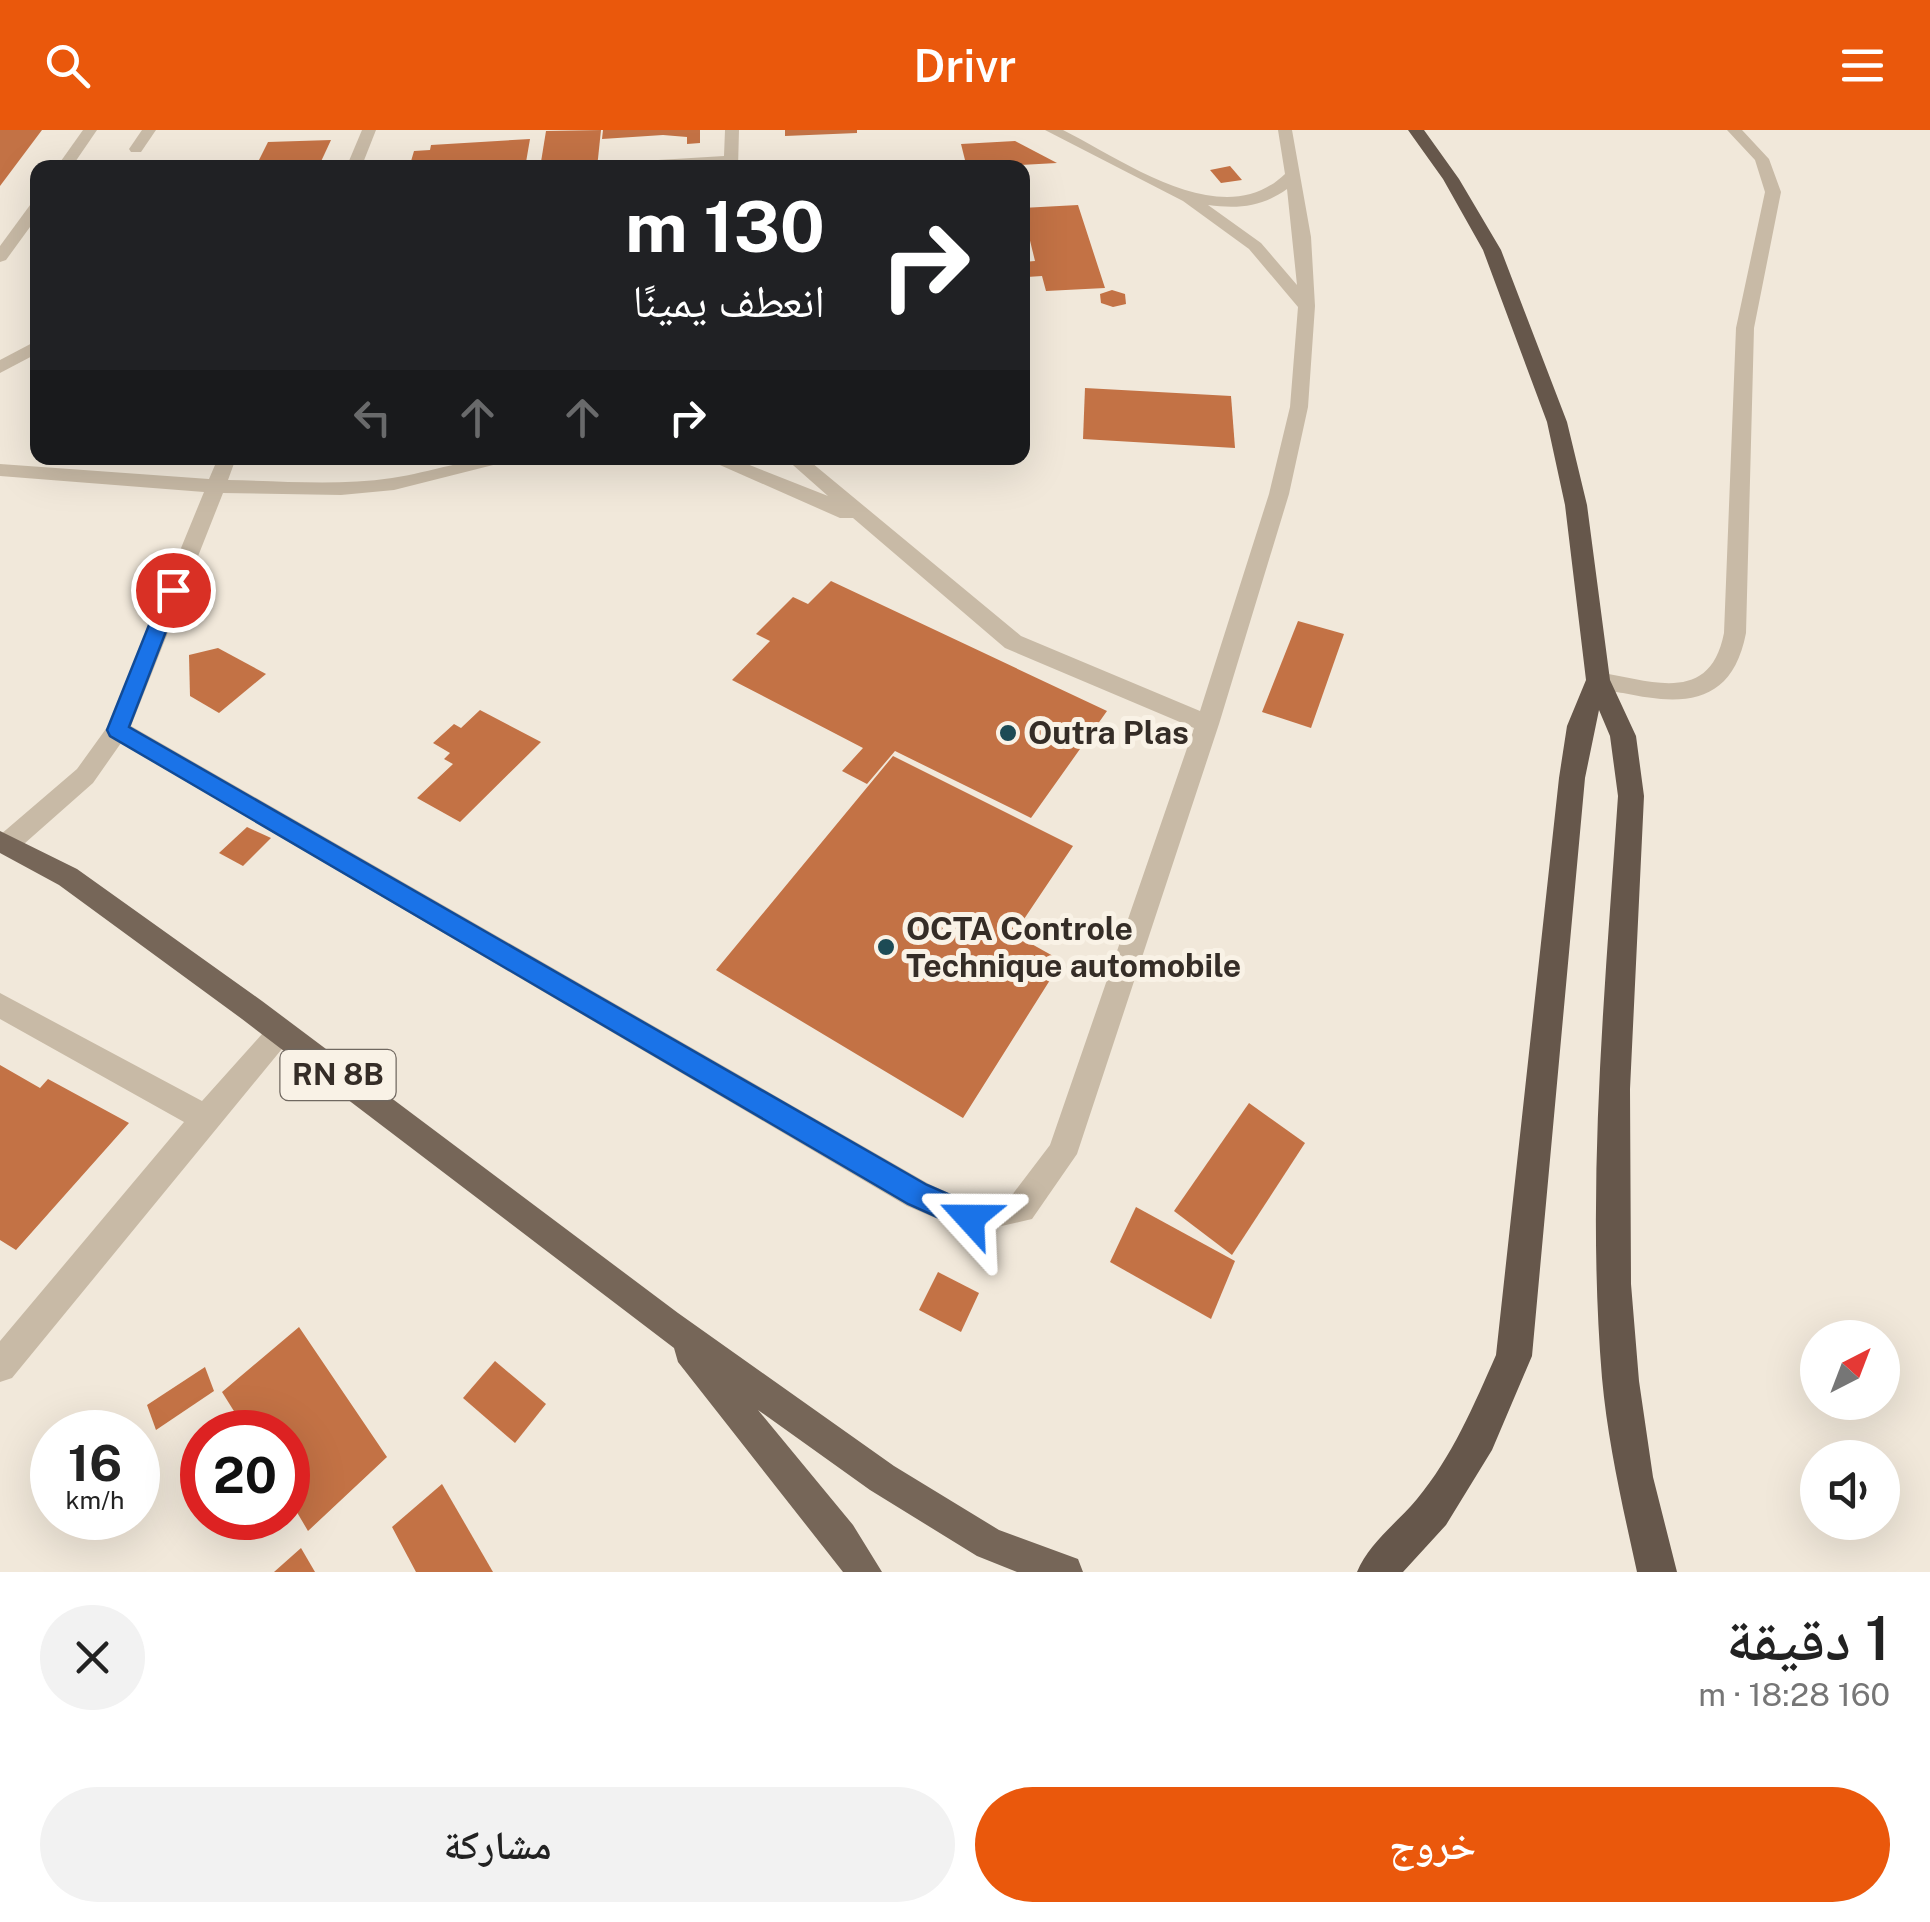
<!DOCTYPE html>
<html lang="ar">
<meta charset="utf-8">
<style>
body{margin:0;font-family:"Public Sans","Noto Naskh Arabic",sans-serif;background:#f2f2f2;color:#222;direction:rtl;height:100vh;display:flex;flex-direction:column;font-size:38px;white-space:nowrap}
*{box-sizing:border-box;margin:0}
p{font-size:32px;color:#767676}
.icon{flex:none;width:55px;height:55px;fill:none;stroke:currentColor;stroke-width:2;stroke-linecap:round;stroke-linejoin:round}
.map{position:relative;height:1442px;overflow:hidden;direction:ltr}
.drawer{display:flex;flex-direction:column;background:#fff;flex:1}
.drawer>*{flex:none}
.banner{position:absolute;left:30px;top:30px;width:1000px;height:305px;border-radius:20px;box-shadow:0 10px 40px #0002;direction:rtl;background:#202124;color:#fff;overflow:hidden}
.needle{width:65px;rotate:42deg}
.buttons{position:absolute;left:1800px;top:1190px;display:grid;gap:20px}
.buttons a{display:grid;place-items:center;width:100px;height:100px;border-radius:50%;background:#fff;box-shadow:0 10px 40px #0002;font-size:50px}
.speed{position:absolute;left:30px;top:1280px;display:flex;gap:20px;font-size:50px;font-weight:700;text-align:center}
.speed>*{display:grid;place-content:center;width:130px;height:130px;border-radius:50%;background:#fff;box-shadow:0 10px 40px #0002;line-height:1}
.speed small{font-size:25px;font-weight:400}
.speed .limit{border:15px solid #d22;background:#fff;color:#111}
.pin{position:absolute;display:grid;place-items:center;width:85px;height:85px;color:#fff;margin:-42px;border:5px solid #fff;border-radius:50%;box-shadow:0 2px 10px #0007}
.me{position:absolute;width:110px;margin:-55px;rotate:294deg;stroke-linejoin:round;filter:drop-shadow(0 0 8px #0008)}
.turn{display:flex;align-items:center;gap:35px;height:210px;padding:0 40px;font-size:45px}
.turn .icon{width:130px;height:130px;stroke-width:2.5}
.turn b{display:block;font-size:70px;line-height:85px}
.lanes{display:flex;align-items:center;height:95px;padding:0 40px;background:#0003;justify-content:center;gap:50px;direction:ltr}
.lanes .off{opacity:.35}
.round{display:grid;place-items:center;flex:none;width:105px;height:105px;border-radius:52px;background:#f2f2f2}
.overview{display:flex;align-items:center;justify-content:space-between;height:170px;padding:0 40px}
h1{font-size:60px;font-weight:600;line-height:75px}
.primary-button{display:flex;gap:20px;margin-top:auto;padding:20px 40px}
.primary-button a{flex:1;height:115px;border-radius:60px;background:#ea580c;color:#fff;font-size:40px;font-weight:600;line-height:115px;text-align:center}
.primary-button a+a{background:#f2f2f2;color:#222}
header{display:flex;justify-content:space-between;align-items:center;height:130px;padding:0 40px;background:#ea580c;color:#fff;font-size:45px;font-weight:600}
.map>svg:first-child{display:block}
</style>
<header><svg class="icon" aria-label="menu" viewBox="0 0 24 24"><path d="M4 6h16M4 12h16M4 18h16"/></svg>Drivr<svg class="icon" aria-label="search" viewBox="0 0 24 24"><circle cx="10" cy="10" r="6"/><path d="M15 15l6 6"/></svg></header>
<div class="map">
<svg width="1930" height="1442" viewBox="0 0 1930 1442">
<rect width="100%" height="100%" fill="#f1e8da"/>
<g fill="#c37245">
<polygon points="0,0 42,0 0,56"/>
<polygon points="601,0 597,38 540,38 546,1"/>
<polygon points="603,0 700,0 700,13 687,14 687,7 663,5 602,9"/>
<polygon points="785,0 857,0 857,3 785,6"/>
<polygon points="530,9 525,38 409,38 414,21 430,20 431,15"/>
<polygon points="331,10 318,38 255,38 268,12"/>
<polygon points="1015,11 1057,33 967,38 961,14"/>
<polygon points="1230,36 1242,50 1221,53 1210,40"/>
<polygon points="1078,75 1105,158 1046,161 1042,146 1027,147 1023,132 1035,131 1022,78"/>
<polygon points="1112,160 1125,164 1126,174 1113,177 1101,173 1100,164"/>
<polygon points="1085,258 1231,266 1235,318 1083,309"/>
<polygon points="831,451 1107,581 1031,688 895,621 867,654 842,641 863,618 732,550 770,511 756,504 793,467 808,474"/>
<polygon points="1298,491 1344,504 1311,598 1262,582"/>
<polygon points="218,518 266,544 219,583 190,566 189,525"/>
<polygon points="480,580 541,612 460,692 417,668 453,634 444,629 450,623 433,613 454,594 461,598"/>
<polygon points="893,626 1073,716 1014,804 1062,831 963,988 716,840"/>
<polygon points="247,697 271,708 243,736 219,723"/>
<polygon points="0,935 40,958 48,949 129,993 16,1120 0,1110"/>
<polygon points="1249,973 1305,1013 1232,1125 1174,1081"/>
<polygon points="1136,1077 1235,1131 1211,1189 1110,1132"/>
<polygon points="938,1142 979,1163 961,1202 919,1180"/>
<polygon points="299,1197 387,1327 308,1401 288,1367 288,1302 247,1302 222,1262"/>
<polygon points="495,1231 546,1274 515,1313 463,1268"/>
<polygon points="205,1237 214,1261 156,1300 147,1275"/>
<polygon points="442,1354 493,1442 416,1442 392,1397"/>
<polygon points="301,1418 315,1442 274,1442"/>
</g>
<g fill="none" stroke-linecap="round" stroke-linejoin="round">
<g fill="#c8baa6" fill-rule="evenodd">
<polygon points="83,0 97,0 71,38 56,38"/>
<polygon points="142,0 156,0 141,22 131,22 129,19"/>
<polygon points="362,0 376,0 361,38 346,38"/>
<polygon points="725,0 739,0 738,38 618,36 625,32 724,26"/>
<path d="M 1045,0 L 1063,0 C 1125,31 1223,104 1285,44 L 1278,0 L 1292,0 L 1311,107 L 1315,176 L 1308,277 L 1289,364 L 1219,594 L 1077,1024 L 1032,1089 L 971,1103 L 907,1076 L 121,613 L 93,653 L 16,721 L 0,722 L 0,705 L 77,639 L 108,596 L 204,362 L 0,346 L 0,334 L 209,349 L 218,328 L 236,328 L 228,350 C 282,351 338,356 392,348 C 432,342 467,328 507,328 L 505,332 L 394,360 L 341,365 L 223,363 L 131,596 L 929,1054 L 971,1073 L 1012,1065 L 1050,1015 L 1194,598 L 1005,518 L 853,388 L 840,388 L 704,328 L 732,328 L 828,366 L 785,328 L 806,328 L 1021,506 L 1200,581 L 1269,364 L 1290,277 L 1298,177 L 1249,119 L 1183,71 ZM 1287,59 L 1297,155 L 1261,113 L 1208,75 C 1238,79 1262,77 1287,59 Z"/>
<polygon points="402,32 408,38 373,38"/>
<polygon points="38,70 38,86 6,130 0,132 0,116 33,71"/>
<polygon points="38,210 38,223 0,243 0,230"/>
<polygon points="0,863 202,971 271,894 281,890 291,894 295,903 12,1248 0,1252 0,1211 184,992 0,889"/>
</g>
<path fill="#c8baa6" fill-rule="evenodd" d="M 1727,0 L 1742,0 L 1769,29 L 1781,62 L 1754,198 L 1746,503 C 1732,575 1684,576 1623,563 C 1610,561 1595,561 1587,550 L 1598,542 C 1652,551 1710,575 1724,503 L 1736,198 L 1765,62 L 1755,30 Z"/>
<polygon fill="#766658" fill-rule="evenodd" points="0,701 77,739 262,871 678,1183 894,1336 999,1400 1078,1429 1083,1442 1017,1442 977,1426 870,1360 758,1280 853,1395 882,1442 843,1442 678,1232 674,1218 242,889 59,755 0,723"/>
<path fill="#66574b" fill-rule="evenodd" d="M 1408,0 L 1424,0 L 1459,49 L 1501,120 L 1567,292 L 1587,375 L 1610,550 L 1636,606 L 1644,666 L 1630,959 L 1631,1154 L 1639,1251 L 1653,1347 L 1677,1442 L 1637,1442 C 1623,1378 1608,1314 1602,1248 C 1586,1054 1605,860 1618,666 L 1610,606 L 1599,580 L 1585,648 L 1532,1226 L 1492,1320 L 1446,1395 L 1403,1442 L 1357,1442 C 1369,1413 1397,1393 1417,1369 C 1452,1327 1474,1275 1496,1225 L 1559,648 L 1567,596 L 1586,550 L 1565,375 L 1547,292 L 1483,120 L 1443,49 Z"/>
</g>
<polygon fill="#1a73e8" stroke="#114b97" stroke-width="2.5" points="173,454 182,460 129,597 927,1055 980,1078 984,1088 980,1098 970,1102 908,1074 110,606 107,600 163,460"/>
<g fill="#1d4b55" stroke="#f9f2e6" stroke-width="4">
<circle cx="1008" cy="603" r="10"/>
<circle cx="886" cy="817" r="10"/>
</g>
<g text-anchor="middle" stroke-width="10" stroke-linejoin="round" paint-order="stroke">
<rect fill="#f9f2e6" stroke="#706860" stroke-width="2.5" x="280.5" y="920" width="115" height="50" rx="8"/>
<g font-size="30" font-weight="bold" fill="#352d27">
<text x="338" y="955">RN 8B</text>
</g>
<g font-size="32" font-weight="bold" fill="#352d27" stroke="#f9f2e6" text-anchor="start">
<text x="1028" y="614">Outra Plas</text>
<text x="906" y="810">OCTA Controle<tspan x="906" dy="37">Technique automobile</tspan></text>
</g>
</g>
</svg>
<div class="buttons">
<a><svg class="needle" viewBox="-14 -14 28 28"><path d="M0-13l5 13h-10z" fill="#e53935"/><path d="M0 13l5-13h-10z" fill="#767676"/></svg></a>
<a><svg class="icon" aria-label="sound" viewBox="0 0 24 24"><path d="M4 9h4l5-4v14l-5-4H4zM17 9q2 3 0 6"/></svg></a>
</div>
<div class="speed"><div>16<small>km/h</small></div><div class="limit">20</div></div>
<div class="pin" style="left:173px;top:460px;background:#d93025"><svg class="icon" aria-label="arrive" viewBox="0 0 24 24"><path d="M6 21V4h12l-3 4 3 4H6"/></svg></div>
<svg class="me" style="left:970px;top:1088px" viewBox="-20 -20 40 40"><path d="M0-17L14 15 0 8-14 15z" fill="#1a73e8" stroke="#fff" stroke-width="4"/></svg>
<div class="banner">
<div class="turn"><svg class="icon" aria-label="right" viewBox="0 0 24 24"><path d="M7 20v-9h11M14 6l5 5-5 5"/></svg><div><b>130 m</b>انعطف يمينًا</div></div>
<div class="lanes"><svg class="icon off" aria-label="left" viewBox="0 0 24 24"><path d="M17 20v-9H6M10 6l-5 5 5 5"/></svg><svg class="icon off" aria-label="ahead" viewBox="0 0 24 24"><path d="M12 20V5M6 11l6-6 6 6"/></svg><svg class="icon off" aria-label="ahead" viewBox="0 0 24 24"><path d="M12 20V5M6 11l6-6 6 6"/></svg><svg class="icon" aria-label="right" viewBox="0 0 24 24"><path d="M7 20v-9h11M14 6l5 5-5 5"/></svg></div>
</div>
</div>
<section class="drawer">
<div class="overview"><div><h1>1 دقيقة</h1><p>160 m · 18:28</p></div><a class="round"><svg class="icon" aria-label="close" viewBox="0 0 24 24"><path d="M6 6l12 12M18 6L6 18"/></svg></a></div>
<div class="primary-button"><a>خروج</a><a>مشاركة</a></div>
</section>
